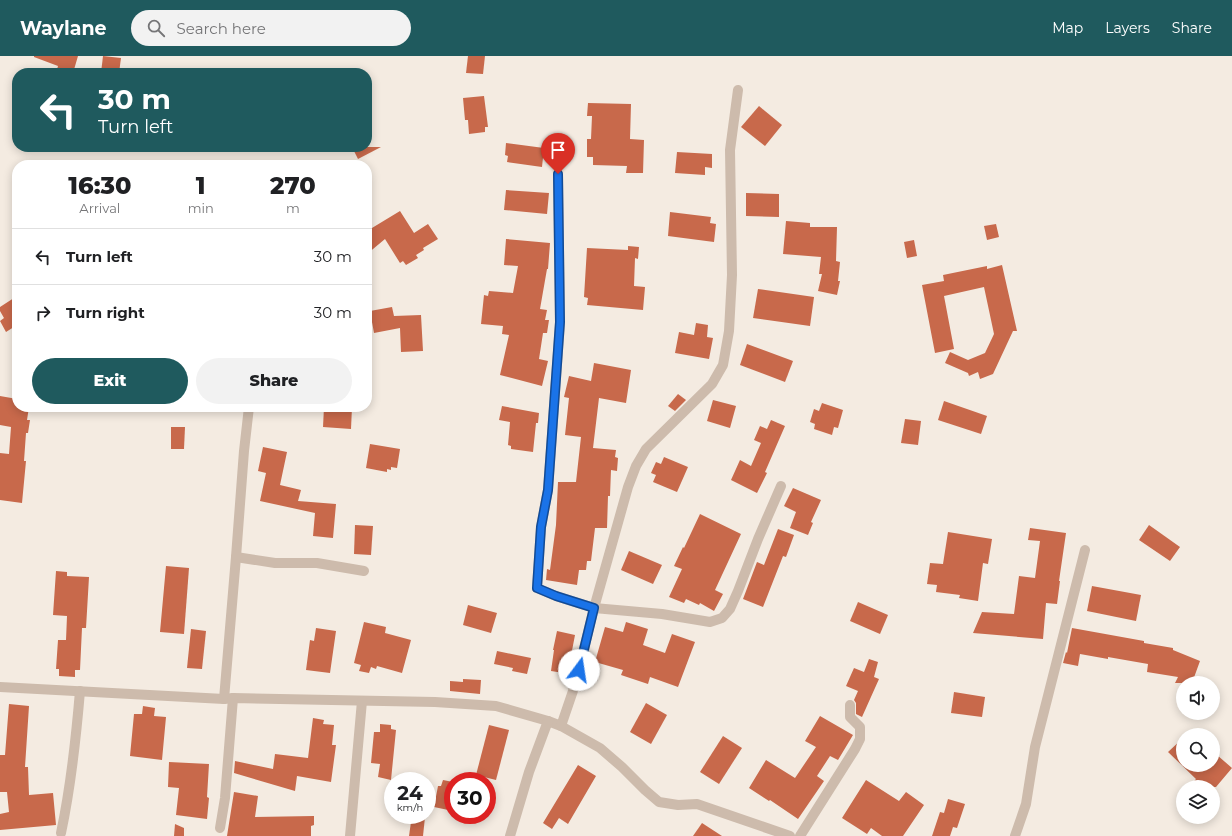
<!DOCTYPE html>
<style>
body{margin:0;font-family:Montserrat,sans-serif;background:#f2f2f2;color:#202124;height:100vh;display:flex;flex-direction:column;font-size:15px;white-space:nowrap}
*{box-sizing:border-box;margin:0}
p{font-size:13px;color:#757577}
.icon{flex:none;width:22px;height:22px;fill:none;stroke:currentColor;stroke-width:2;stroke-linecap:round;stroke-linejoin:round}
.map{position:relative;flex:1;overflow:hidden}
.panel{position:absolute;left:12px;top:104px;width:360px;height:252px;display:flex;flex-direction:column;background:#fff;border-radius:16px;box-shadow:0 2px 10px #0003}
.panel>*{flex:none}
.hud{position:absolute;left:12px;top:12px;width:360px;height:84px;border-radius:16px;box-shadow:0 2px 10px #0003;background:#1f5a5e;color:#fff;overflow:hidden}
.fabs{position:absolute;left:1176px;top:620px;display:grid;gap:8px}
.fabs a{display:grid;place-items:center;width:44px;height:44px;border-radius:50%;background:#fff;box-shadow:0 2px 10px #0003;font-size:20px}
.speed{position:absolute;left:384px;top:716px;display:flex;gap:8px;font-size:20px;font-weight:700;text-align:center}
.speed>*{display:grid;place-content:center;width:52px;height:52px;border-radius:50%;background:#fff;box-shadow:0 2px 10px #0003;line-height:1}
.speed small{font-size:10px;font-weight:400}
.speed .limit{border:6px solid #d22;background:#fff;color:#111}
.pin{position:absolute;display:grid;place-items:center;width:34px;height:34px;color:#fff;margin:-41px -17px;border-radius:50% 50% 50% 0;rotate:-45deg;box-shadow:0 0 4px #0007}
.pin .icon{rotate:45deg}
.me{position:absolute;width:44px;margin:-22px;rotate:14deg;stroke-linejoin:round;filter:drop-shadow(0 0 3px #0008)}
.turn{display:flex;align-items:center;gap:14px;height:84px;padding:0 20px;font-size:18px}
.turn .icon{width:52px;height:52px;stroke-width:2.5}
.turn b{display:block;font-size:28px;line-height:34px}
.eta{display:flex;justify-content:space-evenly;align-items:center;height:68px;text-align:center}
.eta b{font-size:24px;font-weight:800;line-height:28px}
.button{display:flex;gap:8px;margin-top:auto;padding:8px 20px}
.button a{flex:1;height:46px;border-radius:24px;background:#1f5a5e;color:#fff;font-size:16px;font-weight:800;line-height:46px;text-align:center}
.button a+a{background:#f2f2f2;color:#202124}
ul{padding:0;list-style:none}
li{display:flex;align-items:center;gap:12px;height:56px;padding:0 20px;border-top:1px solid #e0e0e0}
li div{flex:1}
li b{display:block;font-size:15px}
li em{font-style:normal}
header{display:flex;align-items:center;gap:24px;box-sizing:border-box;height:56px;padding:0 20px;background:#1f5a5e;color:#fff}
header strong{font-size:19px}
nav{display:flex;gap:22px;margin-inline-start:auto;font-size:14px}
.search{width:280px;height:36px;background:#f2f2f2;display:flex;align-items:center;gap:10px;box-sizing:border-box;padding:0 14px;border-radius:22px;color:#757577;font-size:15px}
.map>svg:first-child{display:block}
</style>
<header>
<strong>Waylane</strong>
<div class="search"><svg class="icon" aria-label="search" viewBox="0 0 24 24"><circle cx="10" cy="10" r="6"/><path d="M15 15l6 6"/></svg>Search here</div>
<nav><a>Map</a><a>Layers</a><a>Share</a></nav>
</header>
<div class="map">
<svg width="1232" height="780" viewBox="0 0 1232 780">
<rect width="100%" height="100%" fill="#f4ebe1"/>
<g fill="#c8694b">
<polygon points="34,0 78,0 73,17 56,17 58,10 34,1"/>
<polygon points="103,0 121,2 119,17 101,17"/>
<polygon points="468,0 485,0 483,18 466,17"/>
<polygon points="484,40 488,71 485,71 485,76 469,78 468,64 465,64 463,42"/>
<polygon points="588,47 631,48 630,83 644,84 643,117 626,117 627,110 593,109 593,101 587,101 587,83 591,83 592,60 587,60"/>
<polygon points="759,50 782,69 765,90 741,71"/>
<polygon points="506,87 544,92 542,111 507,106 508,100 505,99"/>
<polygon points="352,91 381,91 358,103"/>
<polygon points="677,96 712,98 712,112 705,111 705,119 675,117"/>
<polygon points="506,134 549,137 547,158 504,154"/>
<polygon points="746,137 779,138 779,161 746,160"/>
<polygon points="400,155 414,177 428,168 438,183 423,192 424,194 416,199 418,202 406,209 403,205 400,207 385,183 367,198 367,175"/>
<polygon points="670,156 711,161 710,167 716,168 714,186 668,180"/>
<polygon points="786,165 810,167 810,171 837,171 836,205 840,206 838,225 840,225 837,239 818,235 822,218 819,218 821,201 783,198"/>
<polygon points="996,168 999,181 987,184 984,170"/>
<polygon points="506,183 550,187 548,213 547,213 540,253 547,254 545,264 549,264 547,277 543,277 539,303 548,305 542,330 500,319 509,279 502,278 503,270 481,268 484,239 488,240 489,235 513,237 518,210 504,209"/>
<polygon points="914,184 917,200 907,202 904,186"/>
<polygon points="628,190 639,191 638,203 635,202 634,230 645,231 643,254 587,249 588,242 584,241 587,192 628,194"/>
<polygon points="1002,209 1017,275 1013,275 993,318 980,323 978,316 969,320 968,317 945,307 950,296 968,304 985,297 994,278 984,231 944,240 954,293 935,297 922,229 944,225 943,219 987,210 987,213"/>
<polygon points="758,233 814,241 810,270 753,262"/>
<polygon points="17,240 17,269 6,276 0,265 4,262 0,255 0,251"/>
<polygon points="392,251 394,260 421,259 423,295 401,296 400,272 374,277 370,255"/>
<polygon points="696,267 708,269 707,281 713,282 709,303 675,297 679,276 694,279"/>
<polygon points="747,288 793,305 785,326 740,309"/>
<polygon points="594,307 631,314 626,347 599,342 593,392 616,394 615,401 618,402 617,415 611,414 610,440 608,440 607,472 595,472 591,505 587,505 586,514 579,514 577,529 546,524 547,513 550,514 556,469 558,426 576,426 581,381 565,379 569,342 564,341 569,320 591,325"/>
<polygon points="678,338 686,344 675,355 668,350"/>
<polygon points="0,340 17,343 17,351 29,351 27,364 30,364 28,377 26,377 24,405 26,405 22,447 0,444 0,397 9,398 11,371 0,369"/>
<polygon points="713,344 736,350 730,372 707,365"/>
<polygon points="944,345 987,360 981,378 938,364"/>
<polygon points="822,347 843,354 838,372 834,371 832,379 814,373 815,368 810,366 814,353 819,355"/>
<polygon points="502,350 539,357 538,367 536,367 533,396 511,393 511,390 508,389 510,366 499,364"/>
<polygon points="324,351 352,351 351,373 323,371"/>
<polygon points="905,363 921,365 918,389 901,387"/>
<polygon points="771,364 785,370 765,416 767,417 757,437 731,424 740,404 751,410 761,387 754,384 760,370 767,373"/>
<polygon points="171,371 185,371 184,393 171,393"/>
<polygon points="370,388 400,393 397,412 391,411 391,414 387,413 387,416 366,412"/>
<polygon points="263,391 287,396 280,429 301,434 298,445 336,448 333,482 313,480 315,457 260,445 266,417 258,415"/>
<polygon points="664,401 688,411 677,436 653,426 656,419 651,417 656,406 661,408"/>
<polygon points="793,432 821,444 811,466 813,467 808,479 790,472 796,456 784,450"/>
<polygon points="700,458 741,478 715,534 723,538 714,555 700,547 699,549 686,543 684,547 669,541 682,513 674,510 683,491 684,492"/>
<polygon points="355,469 373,470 371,499 354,498"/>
<polygon points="1149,469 1180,491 1170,505 1139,484"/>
<polygon points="1030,472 1066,477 1059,525 1060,525 1057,548 1046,547 1043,583 973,577 982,556 1014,558 1019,520 1035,522 1040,485 1028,484"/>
<polygon points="778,473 794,479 786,501 783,500 763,551 743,543 757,506 764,509"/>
<polygon points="948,476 992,483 988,508 983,507 978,545 959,542 960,539 936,536 937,529 927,528 930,507 943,508"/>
<polygon points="629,495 662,509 653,528 621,514"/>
<polygon points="166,510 189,512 184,578 160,576"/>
<polygon points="56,515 67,516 67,520 89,521 86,572 82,572 80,614 75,614 75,621 59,620 59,613 56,613 58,584 66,584 67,560 53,559"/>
<polygon points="1092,530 1141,539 1136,565 1087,555"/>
<polygon points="858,546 888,559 880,578 850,565"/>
<polygon points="468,549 497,557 491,577 463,569"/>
<polygon points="364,566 386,571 385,577 411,584 402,617 377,610 376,613 371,611 369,617 359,615 361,609 354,607"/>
<polygon points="626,566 648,573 643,589 665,597 672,578 695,586 678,631 650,621 648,628 621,619 623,614 595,606 605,571 623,576"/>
<polygon points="316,572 336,575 330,617 306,614 310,584 314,585"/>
<polygon points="1072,572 1144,585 1144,587 1173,592 1173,594 1200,605 1192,627 1175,627 1178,621 1147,616 1148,608 1108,601 1108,603 1080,598 1078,610 1063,607 1066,596 1067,597"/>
<polygon points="191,573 206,575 202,613 187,612"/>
<polygon points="557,575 575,579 570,605 571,605 570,618 551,615 554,594 553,594"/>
<polygon points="497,595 531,602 527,618 512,615 513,612 494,608"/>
<polygon points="869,603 878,606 874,621 879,623 862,661 856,658 856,647 854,644 858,635 846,630 854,612 864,616"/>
<polygon points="463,623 481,624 480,638 450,635 450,625 463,626"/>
<polygon points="954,636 985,641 982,661 951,657"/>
<polygon points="646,647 667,659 651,688 630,676"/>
<polygon points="9,648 29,650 25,711 28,711 29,739 53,737 56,769 0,774 0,758 9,756 7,736 0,736 0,699 5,699"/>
<polygon points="143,650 155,652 154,660 166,661 162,704 130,700 134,658 142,658"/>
<polygon points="820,660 853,679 838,704 830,700 817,720 824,725 798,763 770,744 769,745 749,732 766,704 795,722 816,691 805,685"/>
<polygon points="313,662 324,664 323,668 334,669 332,689 336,689 331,726 297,720 295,735 234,717 235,705 273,713 275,698 308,702"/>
<polygon points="380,668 391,669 391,673 396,674 391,724 378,721 380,708 371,707 374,676 380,676"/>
<polygon points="489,669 509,674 496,724 476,719"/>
<polygon points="723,680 742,692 719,728 700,716"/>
<polygon points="1183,682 1183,709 1213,709 1213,703 1217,699 1232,712 1216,731 1189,731 1196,723 1168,696"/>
<polygon points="169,706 209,708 207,741 209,742 207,763 176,759 179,732 168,731"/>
<polygon points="578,709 596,720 568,768 559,762 552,773 543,767"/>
<polygon points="443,724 453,726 453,755 434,751 438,730 441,730"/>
<polygon points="866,724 899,745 906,736 924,749 903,780 882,780 871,772 867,778 842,762"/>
<polygon points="234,736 258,740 255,761 314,760 314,769 311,770 311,780 227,780"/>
<polygon points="948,743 965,748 957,772 953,771 950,780 932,780 940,756 944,757"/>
<polygon points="412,759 425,761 423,780 409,780"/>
<polygon points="702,767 722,780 693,780"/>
<polygon points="175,768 184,772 184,780 174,780"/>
</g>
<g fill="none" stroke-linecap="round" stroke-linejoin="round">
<g stroke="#cdbbac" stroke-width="10">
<polyline points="558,118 560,267 548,434 541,471 537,532 556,540 594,552 662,558 710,566 722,562 730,553 738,535 758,483 781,430"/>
<polyline points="236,501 275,507 317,507 364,515"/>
<polyline points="0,631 224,643 233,642 435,646 496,650 548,665 561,670 600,692 622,711 645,734 659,746 678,749 697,748 790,780"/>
<polyline points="224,643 236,501 244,395 249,351"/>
<polyline points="561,670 575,629 594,552 628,431 636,410 646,393 712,328 723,309 729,275 732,219 730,94 738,34"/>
<polyline points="220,772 225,742 233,642"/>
<path d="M 61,777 C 71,730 76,683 80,635"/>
<polyline points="350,780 362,645"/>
<polyline points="510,780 529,716 548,665"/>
<polyline points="800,780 855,693 860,683 860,671 850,661 850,649"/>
<polyline points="1015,780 1026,748 1035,691 1085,494"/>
</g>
</g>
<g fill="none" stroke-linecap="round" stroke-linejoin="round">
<g stroke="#114b97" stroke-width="10">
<polyline id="route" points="558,118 560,266 548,434 541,471 537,532 556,540 594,552 579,614"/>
</g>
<use href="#route" stroke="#1a73e8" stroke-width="7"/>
</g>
</svg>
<div class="fabs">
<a><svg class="icon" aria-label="sound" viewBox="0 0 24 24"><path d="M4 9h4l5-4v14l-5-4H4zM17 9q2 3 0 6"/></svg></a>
<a><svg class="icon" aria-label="search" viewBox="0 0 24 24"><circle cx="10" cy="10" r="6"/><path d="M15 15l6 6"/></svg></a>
<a><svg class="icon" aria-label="layers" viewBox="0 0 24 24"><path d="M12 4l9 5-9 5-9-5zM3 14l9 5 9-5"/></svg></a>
</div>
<div class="speed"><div>24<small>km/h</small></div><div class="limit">30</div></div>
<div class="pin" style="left:558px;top:118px;background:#d93025"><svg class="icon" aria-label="arrive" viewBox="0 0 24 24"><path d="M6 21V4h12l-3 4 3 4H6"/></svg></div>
<svg class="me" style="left:579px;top:614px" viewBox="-20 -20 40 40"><circle r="19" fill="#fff"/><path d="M0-13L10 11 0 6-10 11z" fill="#1a73e8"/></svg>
<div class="hud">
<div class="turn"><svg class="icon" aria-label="left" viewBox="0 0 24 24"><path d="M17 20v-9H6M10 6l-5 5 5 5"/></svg><div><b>30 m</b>Turn left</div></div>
</div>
<section class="panel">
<div class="eta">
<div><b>16:30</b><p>Arrival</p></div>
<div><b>1</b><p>min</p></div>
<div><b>270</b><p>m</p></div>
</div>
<ul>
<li><svg class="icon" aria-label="left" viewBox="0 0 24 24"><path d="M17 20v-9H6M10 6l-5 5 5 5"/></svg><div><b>Turn left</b></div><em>30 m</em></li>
<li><svg class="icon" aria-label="right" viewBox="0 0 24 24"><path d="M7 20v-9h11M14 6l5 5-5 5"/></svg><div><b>Turn right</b></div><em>30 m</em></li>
</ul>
<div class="button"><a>Exit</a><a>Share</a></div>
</section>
</div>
